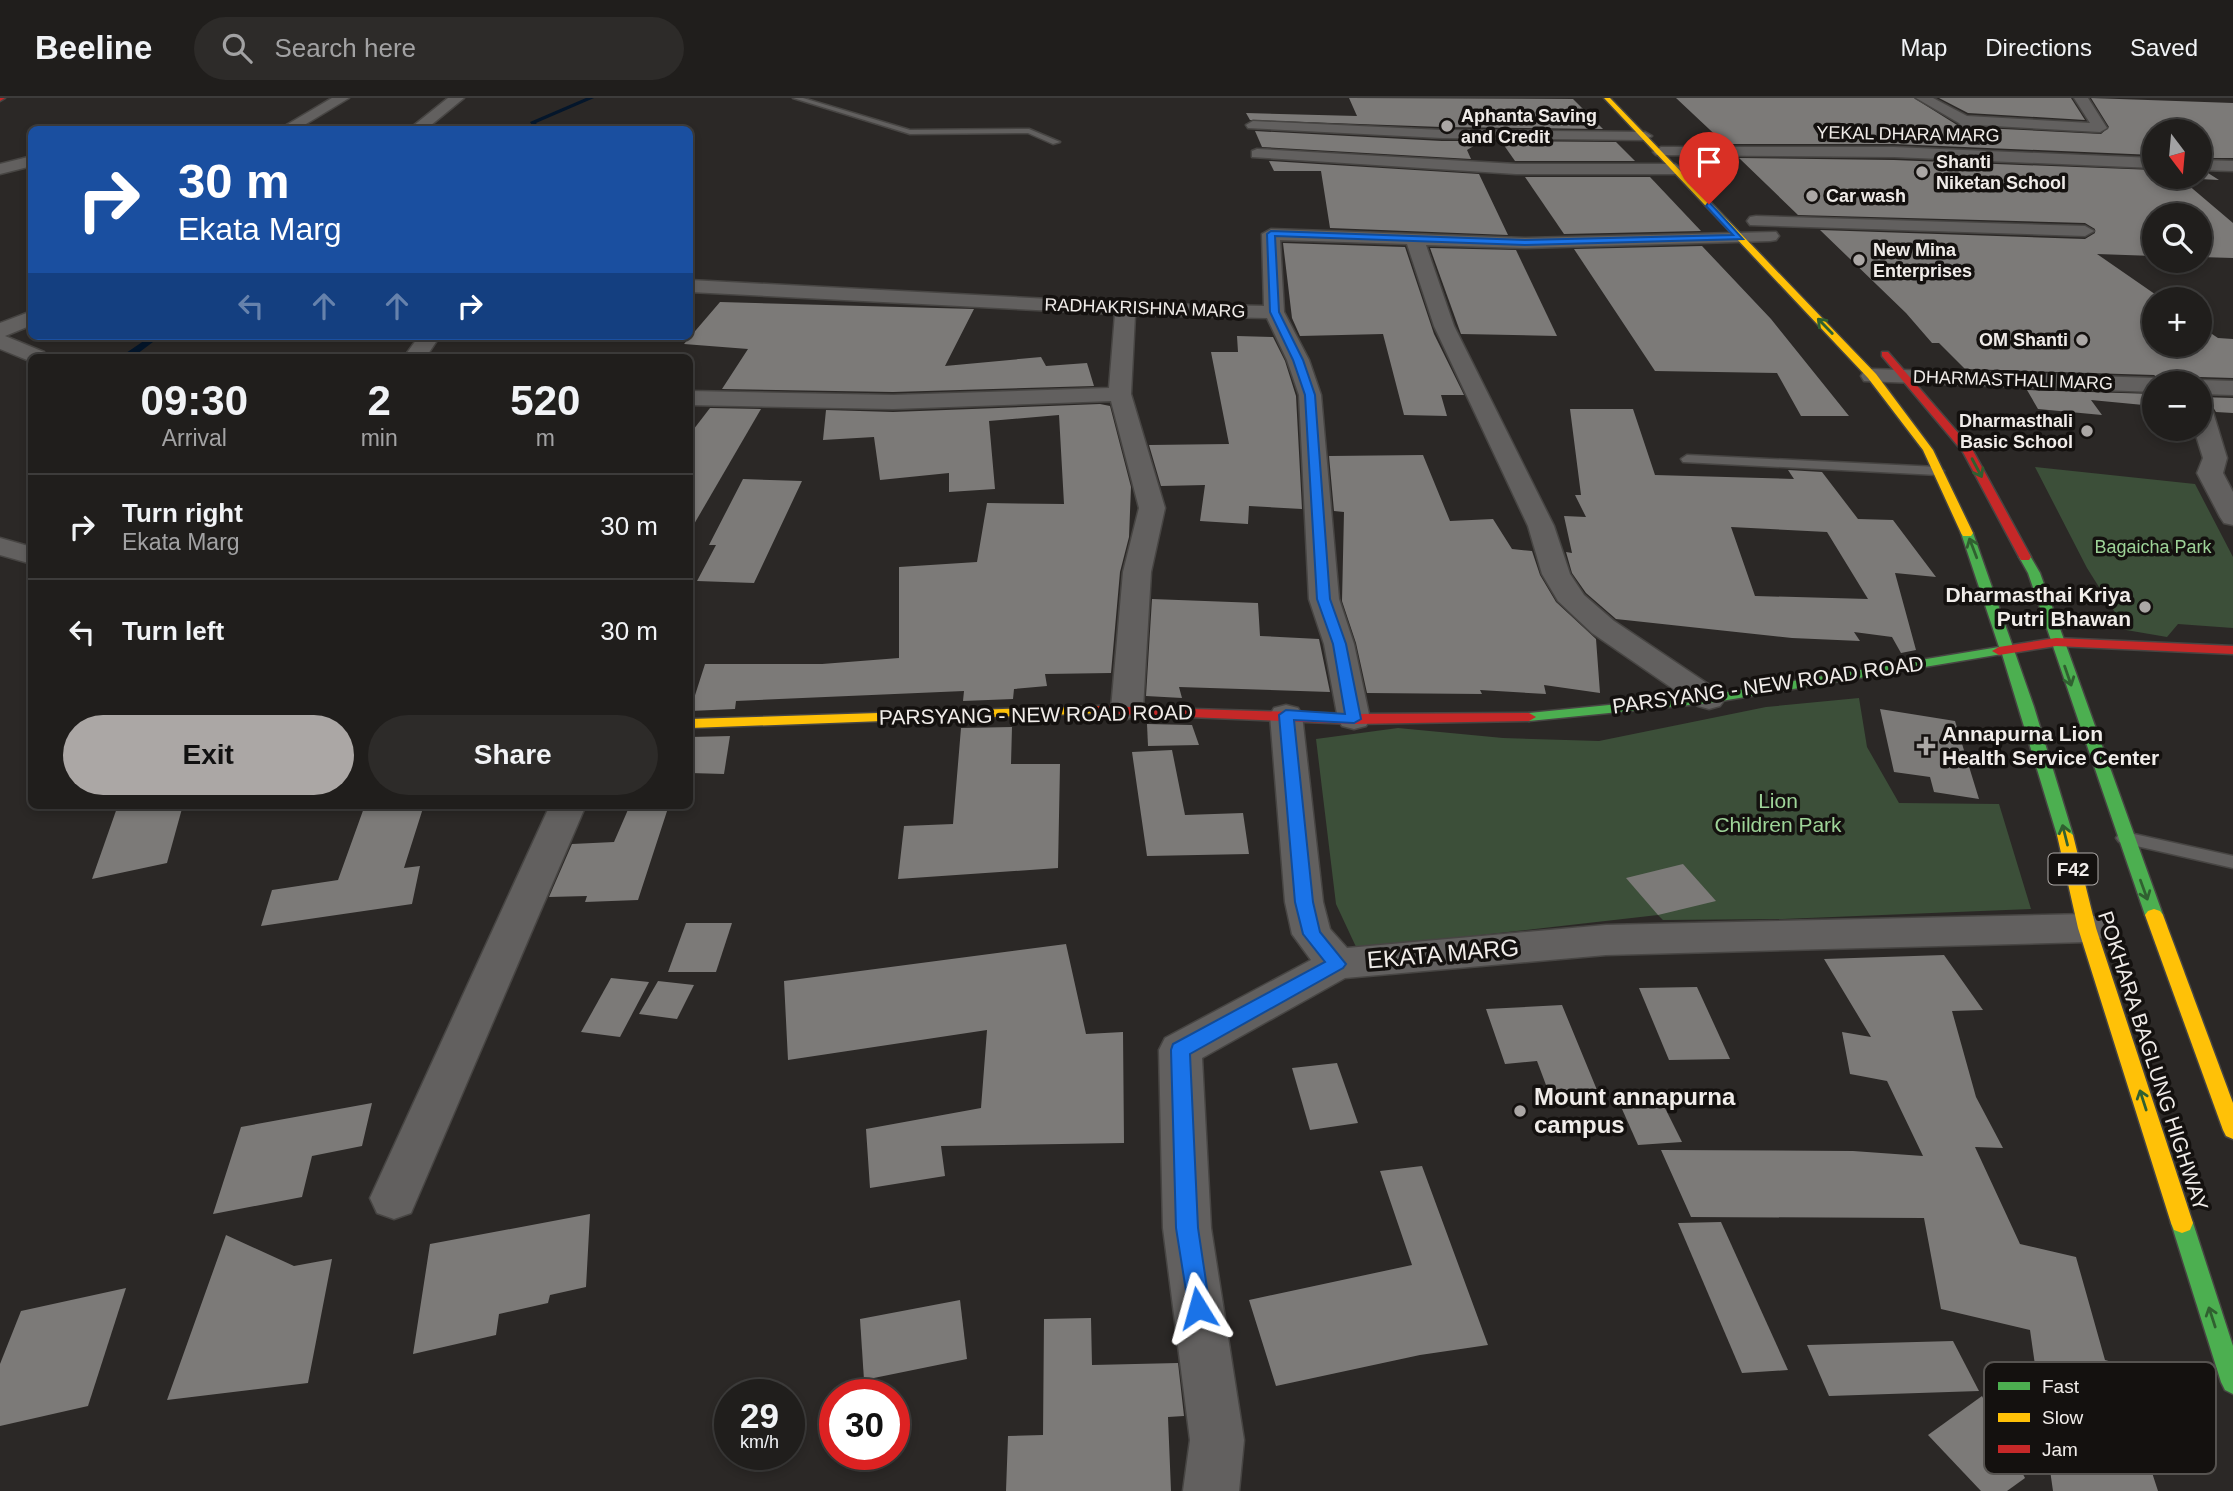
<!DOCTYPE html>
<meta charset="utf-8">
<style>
body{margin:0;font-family:Arial,sans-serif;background:#2d2b29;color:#f1f3f6;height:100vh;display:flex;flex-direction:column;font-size:26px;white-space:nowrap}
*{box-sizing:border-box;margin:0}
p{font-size:23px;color:#a2a2a3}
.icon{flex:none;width:38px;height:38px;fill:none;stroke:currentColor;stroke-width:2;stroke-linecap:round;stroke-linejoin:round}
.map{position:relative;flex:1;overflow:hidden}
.details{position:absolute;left:28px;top:256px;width:665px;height:455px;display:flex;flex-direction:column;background:#201e1c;border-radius:10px;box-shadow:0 4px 10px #0003,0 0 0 2px #3d3c3b}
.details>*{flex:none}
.hud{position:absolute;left:28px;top:28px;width:665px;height:214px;border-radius:10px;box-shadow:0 4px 10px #0003,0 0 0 2px #3d3c3b;background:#1a4fa0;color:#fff;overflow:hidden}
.needle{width:46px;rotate:164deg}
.tools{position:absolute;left:2142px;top:21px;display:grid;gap:14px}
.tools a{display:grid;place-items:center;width:70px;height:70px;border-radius:50%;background:#201e1c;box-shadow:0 4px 10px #0003,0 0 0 2px #3d3c3b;font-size:35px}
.speed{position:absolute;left:714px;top:1281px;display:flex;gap:14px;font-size:35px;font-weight:700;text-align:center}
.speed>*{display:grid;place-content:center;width:91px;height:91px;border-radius:50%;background:#201e1c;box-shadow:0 4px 10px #0003,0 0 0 2px #3d3c3b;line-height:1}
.speed small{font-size:18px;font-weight:400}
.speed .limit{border:10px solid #d22;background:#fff;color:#111}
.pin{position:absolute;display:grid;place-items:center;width:60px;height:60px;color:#fff;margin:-72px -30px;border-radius:50% 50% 50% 0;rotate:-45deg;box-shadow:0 0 7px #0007}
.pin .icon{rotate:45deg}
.me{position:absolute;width:77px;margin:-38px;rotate:352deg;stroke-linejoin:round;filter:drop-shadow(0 0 5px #0008)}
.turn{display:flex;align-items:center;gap:24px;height:147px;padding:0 35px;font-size:32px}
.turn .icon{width:91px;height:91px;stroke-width:2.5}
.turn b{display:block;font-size:49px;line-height:60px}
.lanes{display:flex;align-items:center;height:66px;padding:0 35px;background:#0003;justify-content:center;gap:35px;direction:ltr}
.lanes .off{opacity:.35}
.eta{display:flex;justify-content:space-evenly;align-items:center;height:119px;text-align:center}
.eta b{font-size:42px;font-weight:700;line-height:49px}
.button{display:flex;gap:14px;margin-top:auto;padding:14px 35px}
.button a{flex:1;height:80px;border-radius:42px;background:#aba7a5;color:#111;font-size:28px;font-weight:700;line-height:80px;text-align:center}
.button a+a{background:#2d2b29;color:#f1f3f6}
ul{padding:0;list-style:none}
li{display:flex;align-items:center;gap:21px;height:105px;padding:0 35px;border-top:2px solid #3d3c3b}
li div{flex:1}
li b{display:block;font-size:26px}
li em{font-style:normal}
header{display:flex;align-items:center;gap:42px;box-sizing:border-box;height:98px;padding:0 35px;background:#201e1c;border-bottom:2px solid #3d3c3b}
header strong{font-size:33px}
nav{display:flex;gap:38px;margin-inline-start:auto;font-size:24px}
.search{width:490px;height:63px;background:#2d2b29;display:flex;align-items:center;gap:18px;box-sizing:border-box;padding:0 24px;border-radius:38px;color:#a2a2a3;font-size:26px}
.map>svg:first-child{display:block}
</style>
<header>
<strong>Beeline</strong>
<div class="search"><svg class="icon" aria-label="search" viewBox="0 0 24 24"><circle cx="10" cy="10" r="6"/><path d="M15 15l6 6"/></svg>Search here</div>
<nav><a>Map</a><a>Directions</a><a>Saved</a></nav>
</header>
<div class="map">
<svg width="2233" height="1393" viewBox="0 0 2233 1393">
<rect width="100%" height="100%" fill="#2b2826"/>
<g fill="#3c4f39">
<polygon points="2035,369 2195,386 2233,459 2233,530 2178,526 2167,539 2126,532 2087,470"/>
<polygon points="1859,600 1867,649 1899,705 1999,706 2031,811 1783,821 1663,822 1658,817 1357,851 1336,806 1316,641 1398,630 1503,640 1599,643 1766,609"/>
</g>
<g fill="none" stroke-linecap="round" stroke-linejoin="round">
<g fill="#04162b" fill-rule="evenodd">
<polygon points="586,0 594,0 536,25 541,32 535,32 530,24"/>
<polygon points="151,238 161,238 137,256 146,259 126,259 126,255"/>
</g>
</g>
<g fill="#7c7a78" fill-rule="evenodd">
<polygon points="1349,0 1573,1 1603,31 1442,29 1250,22 1246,15 1357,18"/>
<polygon points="1676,0 1914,0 1957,27 1973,45 1979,47 1990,40 1982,30 2101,36 2109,29 2091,0 2233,5 2233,60 2200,60 2200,33 2154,33 2154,57 1894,46 1725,46"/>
<polygon points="1939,0 2071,0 2085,22 1968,15"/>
<polygon points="1255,33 1442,43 1482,43 1467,52 1471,61 1262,49"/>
<polygon points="1501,43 1616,44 1635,63 1515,63"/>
<polygon points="1739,60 1894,62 2154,72 2154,79 2200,79 2200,75 2208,75 2219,82 2180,80 2233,125 2233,160 2200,159 2200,117 2154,117 2154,158 2097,156 2162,201 2154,201 2154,247 2200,247 2200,228 2218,240 2233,241 2233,280 2200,279 2188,285 2166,285 2154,277 1965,271 1939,245 1932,245 1906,215 1820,132 2085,141 2095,135 2095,131 2085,125 1798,117"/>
<polygon points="1269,63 1479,76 1508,137 1330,130 1321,73 1274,73"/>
<polygon points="1525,79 1650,79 1701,133 1564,136"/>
<polygon points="1283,145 1405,149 1434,236 1464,297 1441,297 1447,318 1404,317 1383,236 1300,238 1292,220"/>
<polygon points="1702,148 1771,221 1849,318 1801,318 1777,275 1655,273 1574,151"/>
<polygon points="1430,150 1516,152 1557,238 1461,236"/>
<polygon points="720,204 974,211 945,268 1041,259 1046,268 1087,265 1094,288 893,294 722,291 748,251 684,246"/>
<polygon points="1237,238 1273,239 1285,263 1296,298 1302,411 1249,408 1248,426 1200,423 1205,387 1161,388 1149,347 1229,346 1211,254 1238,254"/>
<polygon points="2027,292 2154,296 2154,308 2091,302 2102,317 2038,311"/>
<polygon points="2200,299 2233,300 2233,315 2216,314 2210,304 2200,302"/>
<polygon points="1100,306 1110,308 1131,389 1129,439 1120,474 1111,575 1045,576 1047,588 1014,591 1013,601 963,603 964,593 736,603 735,611 690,613 705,566 822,566 899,560 899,469 977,464 987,405 1064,406 1059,317 989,323 995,391 949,394 949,375 880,382 874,339 823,342 826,312 893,314"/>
<polygon points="710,310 761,311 690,433 690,336"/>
<path d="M 1570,311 L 1633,311 L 1655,377 L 1794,381 L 1788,372 L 1822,374 L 1858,421 L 1893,422 L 1936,479 L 1895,475 L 1916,552 L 1901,555 L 1892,539 L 1854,534 L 1860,543 L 1792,540 L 1616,521 L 1586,495 L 1572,475 L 1566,454 L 1572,455 L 1564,418 L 1586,419 L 1575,397 L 1581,397 ZM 1731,429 L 1827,434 L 1868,501 L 1755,498 Z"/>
<polygon points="1423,357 1450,423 1493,421 1512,451 1532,453 1540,477 1556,504 1596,541 1600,595 1544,587 1546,596 1480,592 1482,596 1367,595 1356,545 1342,503 1344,414 1334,413 1329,358"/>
<polygon points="743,381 802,383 754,485 697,483 716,447 709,447"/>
<polygon points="1152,501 1258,505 1260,538 1319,541 1330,594 1179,589 1182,600 1146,598"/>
<polygon points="1880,611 1955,623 1979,701 1934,694 1930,679 1894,674"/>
<polygon points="1147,626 1192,627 1199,647 1148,648"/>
<polygon points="1012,629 1011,666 1060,666 1058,770 898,781 904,728 953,726 961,630"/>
<polygon points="730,638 724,676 690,675 690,639"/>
<polygon points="1172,652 1185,717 1243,715 1249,756 1147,758 1132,654"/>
<polygon points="118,707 183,707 167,765 92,781"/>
<polygon points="365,707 424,707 404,770 420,768 412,806 261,828 272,792 338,782"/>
<polygon points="630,707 669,707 638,802 585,804 587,798 549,799 572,746 614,744"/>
<polygon points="1683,766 1716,803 1658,817 1626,780"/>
<polygon points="686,825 732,825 716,874 668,874"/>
<polygon points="1066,846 1086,936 1123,934 1124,1045 941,1048 945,1078 870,1090 866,1031 981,1010 987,932 788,962 784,883"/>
<polygon points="1944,857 1983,912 1952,913 1976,999 2003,1050 1975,1049 2020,1146 2076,1159 2105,1262 2116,1265 2125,1306 2130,1307 2158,1393 2053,1393 2030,1232 1941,1211 1924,1120 1691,1119 1661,1052 1853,1053 1923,1058 1887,983 1850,976 1842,934 1871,939 1824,861"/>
<polygon points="611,880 649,884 620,939 581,934"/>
<polygon points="658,883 694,887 677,921 639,916"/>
<polygon points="1697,889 1730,961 1669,962 1639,890"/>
<polygon points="1562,907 1597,992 1549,995 1537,963 1505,966 1486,911"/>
<polygon points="1337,965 1358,1025 1310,1032 1292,970"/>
<polygon points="372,1005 362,1048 312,1058 302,1099 213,1116 241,1029"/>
<polygon points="1664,1008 1682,1044 1638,1047 1622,1011"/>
<polygon points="1422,1068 1488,1247 1420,1257 1276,1288 1249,1202 1412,1167 1380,1073"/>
<polygon points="590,1116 586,1189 550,1197 548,1205 499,1216 496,1237 413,1256 430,1146"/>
<polygon points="1721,1124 1788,1272 1742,1275 1678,1125"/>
<polygon points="226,1137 294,1168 332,1161 308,1285 167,1302"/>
<polygon points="126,1190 88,1308 0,1328 0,1266 21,1213"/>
<polygon points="960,1202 967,1261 864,1282 860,1221"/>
<polygon points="1091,1220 1092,1267 1178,1265 1184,1318 1168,1319 1171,1393 1006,1393 1008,1338 1043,1337 1044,1221"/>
<polygon points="1953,1243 1979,1293 1829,1298 1807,1247"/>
<polygon points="1982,1298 2025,1380 2007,1393 1981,1393 1928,1337"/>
</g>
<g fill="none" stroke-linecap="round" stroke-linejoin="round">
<g stroke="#474543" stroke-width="3">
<g id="lane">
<polygon points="793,0 803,0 910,32 1029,31 1060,44 1053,46 1028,35 910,36"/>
<polygon points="1687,357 1938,369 1944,373 1938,377 1683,364 1681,361"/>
<polygon points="2125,734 2233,758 2233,770 2119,744 2116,740 2119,736"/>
</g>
</g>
<g stroke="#474543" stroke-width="3">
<g id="street">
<polygon points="332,0 349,0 296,32 278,32"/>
<polygon points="448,0 464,0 425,32 408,32"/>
<polygon points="1916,0 1933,0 1967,18 2090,25 2074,0 2088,0 2107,30 2100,34 1976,27 1987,40 1980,44 1975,43 1959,25"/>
<polygon points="1253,23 1442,32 1645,34 1652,38 1645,42 1442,40 1248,30 1246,27"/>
<polygon points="1661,49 1894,49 2154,60 2154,70 1894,59 1656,57 1653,54"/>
<polygon points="1257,51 1516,66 1675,66 1683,71 1675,76 1516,76 1252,59 1252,53"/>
<polygon points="32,58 32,68 0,76 0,66"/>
<polygon points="2200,62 2233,63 2233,73 2200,72"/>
<polygon points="1756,118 2085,128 2094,133 2085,138 1750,127 1747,123 1750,119"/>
<polygon points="1271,131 1525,140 1776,134 1779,138 1776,142 1770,143 1525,150 1426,147 1454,228 1554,428 1570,476 1584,497 1614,523 1720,594 1725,601 1720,608 1709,611 1698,608 1592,535 1558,503 1542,476 1528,428 1434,228 1407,146 1280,142 1284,214 1309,262 1321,297 1339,501 1354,546 1370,621 1366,628 1354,631 1342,628 1338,621 1324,546 1309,501 1299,297 1287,262 1267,220 1135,217 1131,296 1165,410 1151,474 1143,611 1138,618 1127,621 1116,618 1111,611 1123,474 1139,410 1111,303 893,311 690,307 690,293 893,297 1109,290 1115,216 690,194 690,182 1125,205 1264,208 1262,136"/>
<polygon points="32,213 32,227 5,238 44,254 47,259 32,259 32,264 0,251 0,225"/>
<polygon points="419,238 440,238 426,259 404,259"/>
<polygon points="1872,271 2154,280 2164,285 2154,285 2154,294 1864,283 1861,278 1864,273"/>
<polygon points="2200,282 2233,283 2233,297 2200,296 2200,285 2191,285"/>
<polygon points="2200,304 2208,306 2212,311 2227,360 2223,375 2233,394 2233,427 2224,425 2220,419 2197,375 2203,360 2194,331 2200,331"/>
<polygon points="0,440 32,449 32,466 0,457"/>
<polygon points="1286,607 1298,610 1302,617 1323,804 1330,831 1347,850 1606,827 2087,816 2101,820 2107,830 2101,840 2087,844 1606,857 1345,880 1202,960 1211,1130 1244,1342 1239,1393 1183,1393 1190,1342 1163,1130 1159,952 1165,940 1311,862 1292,836 1285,804 1270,617 1274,610"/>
<polygon points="550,707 586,707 411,1115 394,1121 377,1115 370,1100"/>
</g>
</g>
<g stroke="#474543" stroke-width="3">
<g id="fast">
<polygon points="1967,431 1973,435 2034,609 2073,737 2071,741 2059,741 2057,737 2002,556 1709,605 1529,623 1522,619 1529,615 1709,597 1999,549 1961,435"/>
<polygon points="2025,455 2029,456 2040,475 2163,817 2160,821 2148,821 2145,817 2028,475 2019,459"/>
<polygon points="2182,1115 2190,1118 2193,1125 2233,1248 2233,1296 2225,1292 2221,1284 2171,1125 2174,1118"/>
</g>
</g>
<g stroke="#474543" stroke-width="3">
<g id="slow">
<polygon points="1604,0 1610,0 1876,276 1933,352 1973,435 1971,438 1963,438 1961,435 1923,352 1868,280"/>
<polygon points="1099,608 1104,609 1106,612 1104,615 690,630 690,621"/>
<polygon points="2065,731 2073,737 2096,830 2193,1125 2190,1132 2182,1135 2174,1132 2171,1125 2078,830 2057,737"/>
<polygon points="2154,811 2160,813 2163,817 2233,1005 2233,1041 2226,1038 2223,1032 2145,817 2148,813"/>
</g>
</g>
<g stroke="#474543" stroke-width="3">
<g id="jam">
<polygon points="0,0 5,0 0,3"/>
<polygon points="1882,254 1888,254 1972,351 2031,459 2029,462 2021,462 2019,459 1963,354 1882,258"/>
<polygon points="2056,540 2233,548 2233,556 2056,548 1999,557 1992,553 1999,549"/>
<polygon points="1099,608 1354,616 1529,615 1536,619 1529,623 1354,626 1094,615 1092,612 1094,609"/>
</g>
</g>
<use href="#lane" fill="#62605f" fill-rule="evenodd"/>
<use href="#street" fill="#62605f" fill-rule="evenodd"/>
<use href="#fast" fill="#4caf50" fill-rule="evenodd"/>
<use href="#slow" fill="#ffc107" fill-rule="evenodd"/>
<use href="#jam" fill="#c62828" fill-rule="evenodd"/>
</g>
<defs><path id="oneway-shaft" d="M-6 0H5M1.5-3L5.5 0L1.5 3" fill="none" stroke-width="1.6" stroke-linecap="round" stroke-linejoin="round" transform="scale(1.75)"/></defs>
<g stroke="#306030">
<use href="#oneway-shaft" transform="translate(1825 228) rotate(-134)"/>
<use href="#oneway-shaft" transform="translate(1977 370) rotate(62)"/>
<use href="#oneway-shaft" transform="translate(1973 450) rotate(-111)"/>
<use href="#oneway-shaft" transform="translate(2068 578) rotate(71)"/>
<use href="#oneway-shaft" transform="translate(2065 737) rotate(-104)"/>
<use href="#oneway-shaft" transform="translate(2144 792) rotate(70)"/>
<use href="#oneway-shaft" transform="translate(2143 1002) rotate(-108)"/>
<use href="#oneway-shaft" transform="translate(2212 1219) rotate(-108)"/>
</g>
<polygon fill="#1a73e8" stroke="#114b97" stroke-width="2" points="1709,104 1743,141 1525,147 1275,138 1279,214 1303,262 1315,297 1330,501 1346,546 1361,621 1354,625 1294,622 1313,804 1320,834 1346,866 1343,870 1190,956 1198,1130 1210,1210 1207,1218 1198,1221 1190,1218 1176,1130 1171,952 1173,946 1325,864 1303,836 1295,804 1279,617 1286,612 1345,616 1333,546 1317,501 1305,297 1293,262 1270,214 1267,136 1271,133 1525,142 1733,137 1706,108"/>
<g fill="#aba7a5" stroke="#14110f" stroke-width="2.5">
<circle cx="1447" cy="28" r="7"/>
<circle cx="1922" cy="74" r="7"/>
<circle cx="1812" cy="98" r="7"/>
<circle cx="1859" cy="162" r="7"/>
<circle cx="2082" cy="242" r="7"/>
<circle cx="2087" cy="333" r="7"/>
<circle cx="2145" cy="509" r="7"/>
<path d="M1922.5 637.5h7v7h7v7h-7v7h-7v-7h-7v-7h7z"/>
<circle cx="1520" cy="1013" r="7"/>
</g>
<g text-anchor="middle" stroke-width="7" stroke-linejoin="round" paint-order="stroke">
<g font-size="18" font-weight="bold" fill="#f0ece9" stroke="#14110f" text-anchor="start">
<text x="1461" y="24">Aphanta Saving<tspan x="1461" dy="21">and Credit</tspan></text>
<text x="1936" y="70">Shanti<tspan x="1936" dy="21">Niketan School</tspan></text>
<text x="1826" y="104">Car wash</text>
<text x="1873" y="158">New Mina<tspan x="1873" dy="21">Enterprises</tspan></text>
<text x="2068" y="248" text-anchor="end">OM Shanti</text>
<text x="2073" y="329" text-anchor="end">Dharmasthali<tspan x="2073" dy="21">Basic School</tspan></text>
</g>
<g font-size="18" fill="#f0ece9" stroke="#14110f">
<text transform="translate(1908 36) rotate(1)" y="6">YEKAL DHARA MARG</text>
<text transform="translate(1145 210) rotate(2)" y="6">RADHAKRISHNA MARG</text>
<text transform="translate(2013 282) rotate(2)" y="6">DHARMASTHALI MARG</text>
</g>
<g font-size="18" fill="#9ed498" stroke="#14110f">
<text x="2153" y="455">Bagaicha Park</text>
</g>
<rect fill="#14110f" stroke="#aeaaa8" stroke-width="2" x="2048.5" y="755.5" width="49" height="31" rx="5"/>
<g font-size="19" font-weight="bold" fill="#f0ece9">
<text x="2073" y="778">F42</text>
</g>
<g font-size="21" font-weight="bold" fill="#f0ece9" stroke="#14110f" text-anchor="end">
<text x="2131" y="504">Dharmasthai Kriya<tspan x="2131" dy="24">Putri Bhawan</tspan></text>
<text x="1942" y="643" text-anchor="start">Annapurna Lion<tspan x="1942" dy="24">Health Service Center</tspan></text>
</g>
<g font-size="21" fill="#f0ece9" stroke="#14110f">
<text transform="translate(1768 587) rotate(-8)" y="7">PARSYANG - NEW ROAD ROAD</text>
<text transform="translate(1036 617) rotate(-1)" y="7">PARSYANG - NEW ROAD ROAD</text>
<text transform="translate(2153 963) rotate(72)" y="7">POKHARA BAGLUNG HIGHWAY</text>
</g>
<g font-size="21" fill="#9ed498" stroke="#14110f">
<text x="1778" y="710">Lion<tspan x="1778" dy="24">Children Park</tspan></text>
</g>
<g font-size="24" fill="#f0ece9" stroke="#14110f">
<text transform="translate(1443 856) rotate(-5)" y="8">EKATA MARG</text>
</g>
<g font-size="24" font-weight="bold" fill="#f0ece9" stroke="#14110f" text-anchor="start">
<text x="1534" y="1007">Mount annapurna<tspan x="1534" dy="28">campus</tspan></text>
</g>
</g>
<rect x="1984" y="1264" width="232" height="112" rx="10" fill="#14110f" stroke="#565350" stroke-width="2"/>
<rect x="1998" y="1284" width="32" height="8" fill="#4caf50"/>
<rect x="1998" y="1315" width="32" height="9" fill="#ffc107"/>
<rect x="1998" y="1347" width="32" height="8" fill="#c62828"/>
<g font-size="19" fill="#f0ece9">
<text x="2042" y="1295">Fast</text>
<text x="2042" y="1326">Slow</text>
<text x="2042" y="1358">Jam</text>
</g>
</svg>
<div class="tools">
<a><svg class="needle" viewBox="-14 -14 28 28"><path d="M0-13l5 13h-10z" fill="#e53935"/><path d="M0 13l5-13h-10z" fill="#a2a2a3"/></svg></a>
<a><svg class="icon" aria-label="search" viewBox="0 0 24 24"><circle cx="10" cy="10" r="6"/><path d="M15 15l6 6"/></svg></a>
<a>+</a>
<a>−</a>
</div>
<div class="speed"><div>29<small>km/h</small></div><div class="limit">30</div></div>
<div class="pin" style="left:1709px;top:106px;background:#d93025"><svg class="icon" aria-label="arrive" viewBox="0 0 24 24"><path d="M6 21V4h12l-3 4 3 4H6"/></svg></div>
<svg class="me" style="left:1198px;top:1210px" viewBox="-20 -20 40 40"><path d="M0-17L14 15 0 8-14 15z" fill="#1a73e8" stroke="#fff" stroke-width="4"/></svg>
<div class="hud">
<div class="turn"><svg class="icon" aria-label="right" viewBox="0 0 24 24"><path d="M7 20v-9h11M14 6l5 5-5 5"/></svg><div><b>30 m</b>Ekata Marg</div></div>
<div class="lanes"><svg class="icon off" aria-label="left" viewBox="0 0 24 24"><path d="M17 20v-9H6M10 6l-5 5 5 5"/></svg><svg class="icon off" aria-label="ahead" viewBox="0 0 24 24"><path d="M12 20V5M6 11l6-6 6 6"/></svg><svg class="icon off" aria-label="ahead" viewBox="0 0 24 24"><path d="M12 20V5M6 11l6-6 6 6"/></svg><svg class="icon" aria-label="right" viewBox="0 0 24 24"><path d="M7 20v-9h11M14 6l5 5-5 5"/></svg></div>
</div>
<section class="details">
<div class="eta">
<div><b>09:30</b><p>Arrival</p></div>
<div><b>2</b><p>min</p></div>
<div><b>520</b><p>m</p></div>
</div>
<ul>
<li><svg class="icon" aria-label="right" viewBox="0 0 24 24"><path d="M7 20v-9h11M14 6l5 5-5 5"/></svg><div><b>Turn right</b><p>Ekata Marg</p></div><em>30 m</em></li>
<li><svg class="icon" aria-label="left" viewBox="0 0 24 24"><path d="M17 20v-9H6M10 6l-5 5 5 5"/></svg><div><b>Turn left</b></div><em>30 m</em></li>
</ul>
<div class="button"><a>Exit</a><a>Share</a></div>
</section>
</div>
